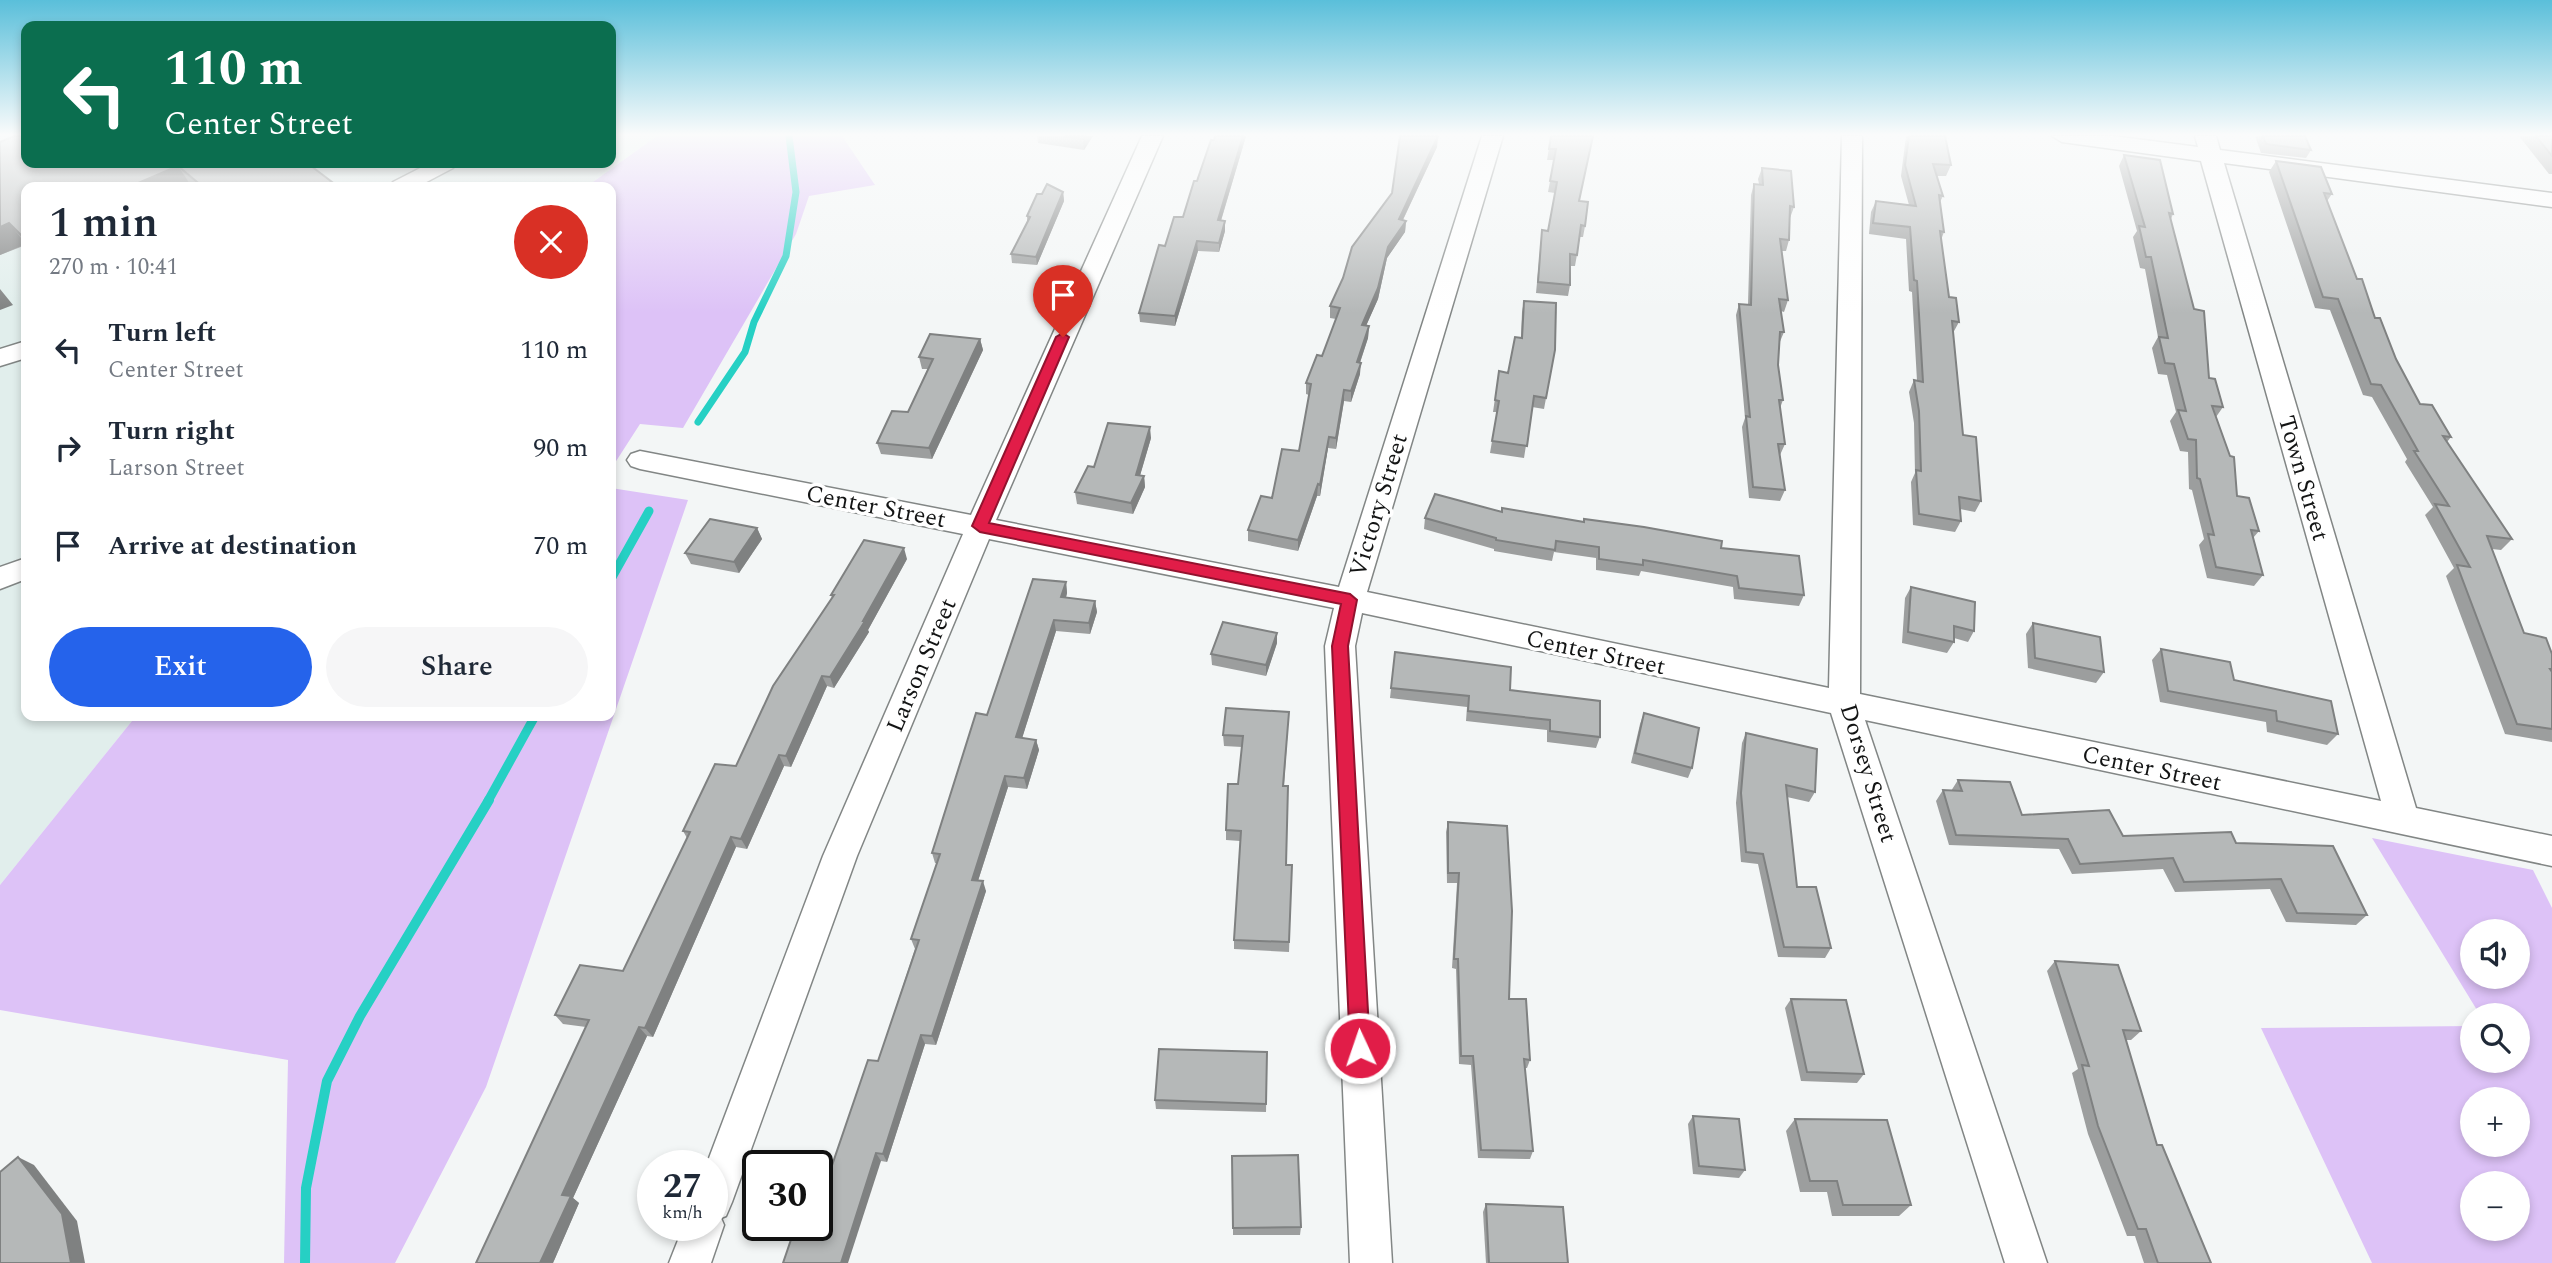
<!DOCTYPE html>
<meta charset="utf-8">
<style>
body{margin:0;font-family:Spectral,serif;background:#f6f6f7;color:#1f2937;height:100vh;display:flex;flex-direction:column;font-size:26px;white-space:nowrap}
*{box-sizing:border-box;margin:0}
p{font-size:23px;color:#747a83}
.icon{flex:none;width:38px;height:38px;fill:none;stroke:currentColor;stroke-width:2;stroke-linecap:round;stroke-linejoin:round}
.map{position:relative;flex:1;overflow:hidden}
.sheet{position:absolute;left:21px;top:182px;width:595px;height:539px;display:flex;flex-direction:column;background:#fff;border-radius:14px;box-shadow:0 4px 10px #0003}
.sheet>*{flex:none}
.hud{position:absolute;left:21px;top:21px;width:595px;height:147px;border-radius:14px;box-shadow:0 4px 10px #0003;background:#0b6e4f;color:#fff;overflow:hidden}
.tools{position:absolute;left:2460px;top:919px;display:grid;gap:14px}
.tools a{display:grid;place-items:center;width:70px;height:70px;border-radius:50%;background:#fff;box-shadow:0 4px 10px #0003;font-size:35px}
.speed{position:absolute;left:637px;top:1150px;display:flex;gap:14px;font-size:35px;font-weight:700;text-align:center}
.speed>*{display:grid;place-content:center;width:91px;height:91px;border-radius:50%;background:#fff;box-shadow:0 4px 10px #0003;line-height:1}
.speed small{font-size:18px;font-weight:400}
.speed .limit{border:4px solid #111;border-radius:10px;background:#fff;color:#111}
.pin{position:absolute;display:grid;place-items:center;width:60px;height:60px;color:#fff;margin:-72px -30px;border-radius:50% 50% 50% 0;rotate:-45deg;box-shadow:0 0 7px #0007}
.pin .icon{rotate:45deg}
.me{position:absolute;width:77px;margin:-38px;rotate:357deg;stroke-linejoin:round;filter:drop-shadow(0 0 5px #0008)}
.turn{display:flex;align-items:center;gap:24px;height:147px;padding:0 28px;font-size:32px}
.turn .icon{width:91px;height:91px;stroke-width:2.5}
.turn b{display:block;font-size:49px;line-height:60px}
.round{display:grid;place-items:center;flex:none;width:74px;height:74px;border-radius:37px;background:#f6f6f7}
.overview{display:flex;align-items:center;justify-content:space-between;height:119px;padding:0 28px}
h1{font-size:42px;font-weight:600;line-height:52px}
.cta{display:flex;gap:14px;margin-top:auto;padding:14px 28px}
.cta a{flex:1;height:80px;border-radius:42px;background:#2563eb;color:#fff;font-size:28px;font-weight:600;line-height:80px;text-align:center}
.cta a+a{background:#f6f6f7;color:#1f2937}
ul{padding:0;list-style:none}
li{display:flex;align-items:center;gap:21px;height:98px;padding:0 28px}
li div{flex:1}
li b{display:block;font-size:26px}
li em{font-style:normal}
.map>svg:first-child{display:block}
</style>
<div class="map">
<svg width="2552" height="1263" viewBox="0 0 2552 1263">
<rect width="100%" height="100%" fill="#f3f6f6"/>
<polygon fill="#e1eeec" points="0,136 26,136 26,163 611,163 611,136 657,136 586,187 26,187 26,716 136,716 0,885"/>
<g fill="#ddc2f7" fill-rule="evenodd">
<polygon points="657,136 842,136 875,185 809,196 796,234 683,428 640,424 611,469 611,187 586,187"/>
<polygon points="611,488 688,500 486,1087 395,1263 284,1263 288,1060 0,1010 0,885 136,716 611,716"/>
<path d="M 2372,838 L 2533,870 L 2552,908 L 2552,1263 L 2372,1263 L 2261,1028 L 2473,1026 L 2473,1060 L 2518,1060 L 2518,1015 L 2480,1015 ZM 2473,931 L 2518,931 L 2518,976 L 2473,976 ZM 2473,1099 L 2518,1099 L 2518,1144 L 2473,1144 ZM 2473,1183 L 2518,1183 L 2518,1228 L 2473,1228 Z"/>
</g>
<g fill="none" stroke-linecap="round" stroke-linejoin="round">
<polyline stroke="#26d0c4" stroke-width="7" points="698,422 745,352 754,322 786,256 796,192 789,136"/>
<g stroke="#26d0c4" stroke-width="9">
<polyline points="611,579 649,511"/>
<polyline points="488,801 535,716"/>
</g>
<polyline stroke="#26d0c4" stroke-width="10" points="305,1263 306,1188 327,1081 360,1016 489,800"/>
<g stroke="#828685" stroke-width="3">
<g id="minor">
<polygon points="1142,136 1163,136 996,520 1339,587 1482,136 1503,136 1367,592 1829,688 1842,136 1862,136 1860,694 2381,801 2201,161 2062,142 2052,136 2113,136 2198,147 2195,136 2216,136 2220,150 2552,193 2552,207 2224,163 2416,808 2552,836 2552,866 1865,720 2047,1263 2005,1263 1831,713 1362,613 1355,646 1392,1263 1350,1263 1325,646 1334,608 989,539 857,856 732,1202 726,1216 721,1218 724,1225 711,1263 669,1263 684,1225 712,1225 712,1166 706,1166 823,856 963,534 640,469 631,466 627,460 631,454 640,451 971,515"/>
<polygon points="430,163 456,163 453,168 417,187 390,187 393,182"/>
<polygon points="26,341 26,358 0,366 0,349"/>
<polygon points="26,558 26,579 0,589 0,567"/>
</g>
</g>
<use href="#minor" fill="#fff" fill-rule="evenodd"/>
</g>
<g fill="#9c9e9e">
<polygon points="1037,136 1093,136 1084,150 1038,143"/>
<polygon points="1215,136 1246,136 1221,221 1225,221 1225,231 1219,252 1198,251 1175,326 1140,322 1139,313 1183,217"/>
<polygon points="1438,136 1437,147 1403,220 1406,221 1405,232 1387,258 1378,299 1366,326 1369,326 1368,338 1360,363 1360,374 1351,402 1344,401 1336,449 1328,448 1320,496 1317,496 1298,551 1248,541 1248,530 1272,498 1299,451 1309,395 1306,394 1306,383 1322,356 1336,319 1330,318 1330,306"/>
<polygon points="1551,136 1580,201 1585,226 1583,237 1580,237 1575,266 1570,266 1570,285 1568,296 1536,293 1542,230 1548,231 1555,193 1548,192 1554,160 1547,160"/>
<polygon points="1906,136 1945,136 1951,165 1946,176 1937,176 1943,196 1940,202 1944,232 1941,240 1949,297 1959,322 1953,333 1963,435 1981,501 1975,512 1960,509 1961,521 1955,532 1913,525 1911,482 1915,473 1914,423 1909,392 1914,380 1917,381 1912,292 1909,291 1906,239 1869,234 1871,212 1876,201 1909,205 1901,176"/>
<polygon points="2255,136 2305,136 2311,150 2306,158 2261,153"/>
<polygon points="2519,136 2552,136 2552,174 2549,174"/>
<polygon points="0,142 307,163 332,182 335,187 26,187 26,245 0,255"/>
<polygon points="2124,155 2173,214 2171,219 2209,378 2223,407 2216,417 2237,496 2259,531 2253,538 2263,575 2254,586 2207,578 2199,545 2204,539 2192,490 2189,489 2188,452 2180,451 2170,421 2176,412 2167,375 2158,374 2152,348 2158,337 2145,269 2140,268 2133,237 2137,231 2119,166"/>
<polygon points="2276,161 2332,194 2327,201 2357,279 2375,318 2396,359 2420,404 2451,437 2447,442 2512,539 2501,550 2492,549 2524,633 2552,654 2552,742 2505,734 2446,576 2454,568 2425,515 2433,507 2405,462 2407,459 2372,397 2363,395 2330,310 2315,308 2269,172"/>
<polygon points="1762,168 1794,207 1790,218 1789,240 1786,251 1782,251 1788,300 1784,312 1781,311 1784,332 1779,344 1778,365 1783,400 1780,408 1785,444 1780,455 1785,490 1780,501 1749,498 1742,427 1745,418 1736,315 1739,304 1748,305 1751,195 1754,184 1759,184 1758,179"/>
<polygon points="1063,192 1064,201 1037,265 1012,263 1011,254 1027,222 1027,216 1042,194"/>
<polygon points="1524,301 1555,350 1544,409 1532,407 1524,458 1490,453 1497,412 1493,412 1499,371 1508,373 1521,337 1522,312"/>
<polygon points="980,339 983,350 932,459 881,454 877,443 908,412 928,369 922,369 919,357"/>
<polygon points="1151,438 1140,475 1144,476 1145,487 1133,514 1077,504 1075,492 1094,467"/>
<polygon points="1502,512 1721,548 1804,595 1799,606 1734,599 1733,587 1641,571 1639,576 1596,570 1596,558 1554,552 1552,561 1494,551 1494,549 1424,529 1425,518"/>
<polygon points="757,528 762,539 739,573 691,564 685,553"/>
<polygon points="907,559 868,630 869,632 834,688 827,686 791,767 784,766 747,849 736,847 653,1037 647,1036 573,1198 579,1203 553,1263 586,1027 563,1024 555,1015 623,971 687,838 683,831 736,766 832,598 831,595"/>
<polygon points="1066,582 1067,593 1066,598 1095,601 1097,612 1090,634 1056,631 1022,738 1036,740 1039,750 1027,789 1008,787 978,881 986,891 936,1045 925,1044 887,1162 881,1161 828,1177 878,1061 915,949 911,939 937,863 935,863 932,853 987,715"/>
<polygon points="1911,587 1974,631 1968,642 1954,638 1954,642 1947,653 1902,643 1905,598"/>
<polygon points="2033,623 2104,672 2096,683 2028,668 2026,634"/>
<polygon points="1277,643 1266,676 1212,665 1211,654"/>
<polygon points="2161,649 2234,680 2338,734 2327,745 2267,732 2266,722 2160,702 2152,660"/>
<polygon points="1395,652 1510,690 1600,737 1596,748 1547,742 1547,730 1466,721 1467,707 1390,698"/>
<polygon points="1289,712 1284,786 1286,865 1292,865 1289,952 1234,949 1234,940 1240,841 1226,840 1226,830 1238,784 1242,747 1224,746 1223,735"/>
<polygon points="1644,713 1692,768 1688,778 1631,763 1640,724"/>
<polygon points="1746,733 1815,792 1809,802 1787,797 1797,887 1831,948 1825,958 1778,957 1758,864 1741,862 1736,803 1742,743"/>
<polygon points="1958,780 2022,815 2123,836 2236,843 2367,915 2356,925 2286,922 2270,889 2175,892 2163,869 2072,874 2059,849 1949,845 1936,801 1943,790 1951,791"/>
<polygon points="1448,822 1530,1060 1527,1068 1525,1068 1533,1151 1530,1159 1478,1158 1471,1065 1459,1064 1456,969 1452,968 1457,883 1447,883 1446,832"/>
<polygon points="2055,961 2141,1031 2131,1040 2125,1040 2157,1145 2211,1263 2144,1263 2135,1236 2127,1236 2088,1134 2072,1073 2078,1069 2047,971"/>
<polygon points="1791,999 1864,1074 1857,1083 1801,1081 1785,1008"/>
<polygon points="1267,1052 1266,1112 1156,1109 1155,1100"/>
<polygon points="1693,1116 1745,1170 1739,1178 1693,1174 1688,1124"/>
<polygon points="1795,1119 1911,1205 1899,1216 1832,1216 1827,1192 1800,1192 1786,1131"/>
<polygon points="1486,1204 1568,1263 1486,1263 1483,1212"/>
<polygon points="1301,1227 1300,1235 1233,1235 1233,1228"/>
</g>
<g fill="#7f8181">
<polygon points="1085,136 1093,136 1084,150 1083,139"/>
<polygon points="1243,136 1246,136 1218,230 1218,220"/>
<polygon points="1438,136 1437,147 1398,230 1399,219"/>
<polygon points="178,166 192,187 129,187"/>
<polygon points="332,182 335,187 319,187"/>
<polygon points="1063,192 1064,201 1037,265 1036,257"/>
<polygon points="1225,221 1225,231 1219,252 1219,243"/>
<polygon points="1406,221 1405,232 1387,258 1378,299 1361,337 1362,325 1388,247"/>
<polygon points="9,223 26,244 0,255 0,227"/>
<polygon points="1197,241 1198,251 1175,326 1175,316"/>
<polygon points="0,289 13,305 0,310"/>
<polygon points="1369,326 1368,338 1356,374 1357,362"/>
<polygon points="980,339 983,350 932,459 929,448"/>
<polygon points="1361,363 1360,374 1351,402 1351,391"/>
<polygon points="1344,390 1344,401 1336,449 1336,438"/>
<polygon points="1150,427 1151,438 1137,486 1136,475"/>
<polygon points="1329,437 1328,448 1320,496 1320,485"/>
<polygon points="1144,476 1145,487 1133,514 1131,503"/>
<polygon points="1318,484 1317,496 1298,551 1298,540"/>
<polygon points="757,528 762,539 739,573 734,562"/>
<polygon points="904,548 907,559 868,630 869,632 834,688 830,677 863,621"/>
<polygon points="1066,582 1067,593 1063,608 1061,597"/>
<polygon points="1095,601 1097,612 1090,634 1089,623"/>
<polygon points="1054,620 1056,631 1019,748 1016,737"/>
<polygon points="1277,633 1277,643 1266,676 1266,665"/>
<polygon points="822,676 827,686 791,767 786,756"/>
<polygon points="1036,740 1039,750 1027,789 1024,778"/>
<polygon points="779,755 784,766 747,849 741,839"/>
<polygon points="1005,776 1008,787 975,890 972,880"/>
<polygon points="731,837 736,847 653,1037 645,1028"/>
<polygon points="983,881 986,891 936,1045 932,1036"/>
<polygon points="639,1027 647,1036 573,1198 579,1203 553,1263 540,1263 562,1195"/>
<polygon points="921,1035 925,1044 887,1162 883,1154"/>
<polygon points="876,1153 881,1161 848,1263 841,1263"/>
<polygon points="18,1157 34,1165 77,1221 85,1263 71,1263"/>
</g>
<g fill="#b5b8b8" stroke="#7f8181" stroke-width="2">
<polygon points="14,136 26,136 26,163 307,163 332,182 319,187 203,187 178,166 129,187 26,187 26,240 9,223 0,227 0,142"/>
<polygon points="1064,136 1085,136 1083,139"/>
<polygon points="1215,136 1243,136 1218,220 1225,221 1219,243 1197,241 1175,316 1139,313 1159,245 1165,246 1174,217 1183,217 1194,181 1197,181 1211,140 1214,140"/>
<polygon points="1400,136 1438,136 1399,219 1406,221 1388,247 1378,288 1362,325 1369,326 1357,362 1361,363 1351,391 1344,390 1336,438 1329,437 1320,485 1318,484 1298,540 1248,530 1261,496 1272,498 1282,449 1299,451 1311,384 1306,383 1317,355 1322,356 1340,308 1330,306 1343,278 1352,247 1392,193"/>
<polygon points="1551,136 1593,136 1579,201 1588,202 1585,226 1581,225 1577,255 1570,254 1570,285 1538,282 1542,230 1548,231 1557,182 1550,181 1556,149 1549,149"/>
<polygon points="1909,136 1945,136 1951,165 1933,164 1943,196 1939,195 1944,232 1940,231 1949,297 1956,298 1959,322 1952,321 1963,435 1976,437 1981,501 1959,497 1961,521 1919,514 1916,470 1921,471 1919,411 1914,380 1923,382 1917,281 1914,280 1910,227 1873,223 1876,201 1916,206 1905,165"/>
<polygon points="2263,136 2305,136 2311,150 2266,144"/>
<polygon points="2536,136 2552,136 2552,156"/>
<polygon points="2124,155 2160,160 2173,214 2169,213 2194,309 2204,311 2209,378 2215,379 2223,407 2212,406 2230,456 2234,457 2237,496 2249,498 2259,531 2251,530 2263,575 2216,567 2208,534 2214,535 2200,479 2197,478 2196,440 2188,439 2178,410 2186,411 2174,364 2165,363 2159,337 2168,338 2151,257 2146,257 2139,226 2145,227"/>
<polygon points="2276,161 2321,167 2332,194 2324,193 2357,279 2362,279 2375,318 2380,318 2396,359 2420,404 2432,405 2451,437 2443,436 2512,539 2487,536 2524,633 2546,638 2552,654 2552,669 2550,669 2552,672 2552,729 2517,724 2457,565 2470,567 2435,504 2449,506 2414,451 2418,451 2381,385 2371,384 2338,299 2323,297"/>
<polygon points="1762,168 1791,171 1794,207 1790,206 1789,240 1780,239 1788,300 1779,299 1784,332 1780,332 1778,365 1783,400 1779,400 1785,444 1778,444 1785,490 1753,487 1746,416 1750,417 1739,304 1751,305 1754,184 1763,185"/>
<polygon points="1047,184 1063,192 1036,257 1011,254 1030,217 1027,216 1037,194 1042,194"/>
<polygon points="1524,301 1556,303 1555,350 1546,398 1534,396 1527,446 1492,441 1499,401 1495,400 1499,371 1508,373 1515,337 1522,338"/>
<polygon points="930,334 980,339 929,448 877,443 892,411 908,412 933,359 919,357"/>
<polygon points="1108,423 1150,427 1136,475 1144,476 1131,503 1075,492 1088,466 1094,467"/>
<polygon points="1435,494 1502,512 1502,508 1584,522 1584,519 1644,527 1722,541 1721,548 1799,556 1804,595 1739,588 1737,576 1643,560 1643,565 1599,559 1599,547 1556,541 1555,550 1496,540 1496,538 1425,518"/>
<polygon points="710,519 757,528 734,562 685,553"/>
<polygon points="864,540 904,548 863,621 865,621 830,677 822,676 786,756 779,755 741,839 731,837 645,1028 639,1027 562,1195 571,1196 540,1263 476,1263 589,1020 555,1015 580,965 623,971 690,832 683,831 715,764 736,766 773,686 834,595 831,595"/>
<polygon points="1033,579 1066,582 1061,597 1095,601 1089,623 1054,620 1016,737 1036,740 1024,778 1005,776 972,880 983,881 932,1036 921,1035 883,1154 876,1153 841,1263 783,1263 796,1225 817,1225 817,1175 828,1177 868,1060 878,1061 919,940 911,939 940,854 932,853 976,713 987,715"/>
<polygon points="1911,587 1975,602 1974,631 1954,626 1954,642 1908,632"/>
<polygon points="1223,622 1277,633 1266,665 1211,654"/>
<polygon points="2033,623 2100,637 2104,672 2035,658"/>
<polygon points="2161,649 2230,662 2234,680 2331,701 2338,734 2277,721 2276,711 2168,691"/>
<polygon points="1395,652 1511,667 1510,690 1600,701 1600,737 1550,731 1550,720 1468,711 1469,696 1391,688"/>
<polygon points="1226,708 1289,712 1283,786 1288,786 1286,865 1292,865 1289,942 1234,940 1241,831 1226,830 1228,784 1238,784 1243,736 1223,735"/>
<polygon points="1644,713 1699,728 1692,768 1635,753"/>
<polygon points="1746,733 1817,749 1815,792 1786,785 1797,887 1816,887 1831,948 1784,947 1763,854 1746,852 1741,793"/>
<polygon points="1958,780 2010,782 2022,815 2109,810 2123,836 2231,832 2236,843 2333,846 2367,915 2297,913 2281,879 2184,882 2173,858 2080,864 2068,839 1956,835 1943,790 1962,791"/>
<polygon points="1448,822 1507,826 1512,911 1509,999 1526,999 1530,1060 1524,1059 1533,1151 1481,1150 1473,1056 1461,1056 1458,959 1454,959 1459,873 1448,873"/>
<polygon points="2055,961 2118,965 2141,1031 2123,1030 2157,1145 2162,1145 2211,1263 2158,1263 2146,1229 2138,1229 2098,1126 2082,1065 2089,1066"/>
<polygon points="1791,999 1846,1000 1864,1074 1807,1072"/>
<polygon points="1159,1049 1267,1052 1266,1104 1155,1100"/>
<polygon points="1693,1116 1739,1119 1745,1170 1699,1166"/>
<polygon points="1795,1119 1887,1120 1911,1205 1843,1205 1837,1181 1810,1181"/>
<polygon points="1298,1155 1301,1227 1233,1228 1232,1156"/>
<polygon points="18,1157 62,1214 71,1263 0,1263 0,1172"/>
<polygon points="1486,1204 1563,1207 1568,1263 1489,1263"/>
</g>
<linearGradient id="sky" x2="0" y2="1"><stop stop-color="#5abfda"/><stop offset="0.43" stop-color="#fafbfb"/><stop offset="1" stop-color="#fafbfb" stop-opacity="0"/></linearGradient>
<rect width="2552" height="313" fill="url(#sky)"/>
<polygon fill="#e11d48" stroke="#92132f" stroke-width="2" points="1063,333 1069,337 989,523 1350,594 1357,600 1348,646 1370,1048 1367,1055 1360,1058 1353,1055 1350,1048 1332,646 1341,604 980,532 972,526 1056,337"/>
<g text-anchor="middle" stroke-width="7" stroke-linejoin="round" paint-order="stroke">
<g font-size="24" fill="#131414" stroke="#fff">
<text transform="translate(2304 478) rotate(74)" y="8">Town Street</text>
<text transform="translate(1378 505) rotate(-73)" y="8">Victory Street</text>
<text transform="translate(876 506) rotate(11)" y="8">Center Street</text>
<text transform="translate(1596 652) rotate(12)" y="8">Center Street</text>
<text transform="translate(921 665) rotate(-67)" y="8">Larson Street</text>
<text transform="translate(2152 768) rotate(12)" y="8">Center Street</text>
<text transform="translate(1869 773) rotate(73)" y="8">Dorsey Street</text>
</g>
</g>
</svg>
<div class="tools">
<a><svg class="icon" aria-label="sound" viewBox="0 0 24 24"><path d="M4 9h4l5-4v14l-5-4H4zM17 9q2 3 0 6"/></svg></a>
<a><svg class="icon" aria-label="search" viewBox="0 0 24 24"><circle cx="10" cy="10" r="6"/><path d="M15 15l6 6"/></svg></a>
<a>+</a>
<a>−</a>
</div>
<div class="speed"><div>27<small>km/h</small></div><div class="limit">30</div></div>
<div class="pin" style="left:1063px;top:337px;background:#d93025"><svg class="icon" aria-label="arrive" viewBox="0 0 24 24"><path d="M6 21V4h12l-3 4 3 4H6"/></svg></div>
<svg class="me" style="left:1360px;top:1048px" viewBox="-20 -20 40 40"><circle r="17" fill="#e11d48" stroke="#fff" stroke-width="3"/><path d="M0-11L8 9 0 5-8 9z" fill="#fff"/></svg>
<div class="hud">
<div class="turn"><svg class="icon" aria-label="left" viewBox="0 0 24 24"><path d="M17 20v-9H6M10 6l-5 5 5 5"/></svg><div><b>110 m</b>Center Street</div></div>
</div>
<section class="sheet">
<div class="overview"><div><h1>1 min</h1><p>270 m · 10:41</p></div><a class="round" style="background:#d93025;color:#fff"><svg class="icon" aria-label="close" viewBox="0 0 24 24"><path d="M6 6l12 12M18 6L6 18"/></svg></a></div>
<ul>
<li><svg class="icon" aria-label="left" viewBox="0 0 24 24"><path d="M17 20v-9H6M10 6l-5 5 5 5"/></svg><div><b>Turn left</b><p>Center Street</p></div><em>110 m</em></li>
<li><svg class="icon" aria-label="right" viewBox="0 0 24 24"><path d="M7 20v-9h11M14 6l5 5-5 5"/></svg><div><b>Turn right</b><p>Larson Street</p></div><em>90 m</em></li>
<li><svg class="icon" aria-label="arrive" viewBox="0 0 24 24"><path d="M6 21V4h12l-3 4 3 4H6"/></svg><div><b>Arrive at destination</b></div><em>70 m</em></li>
</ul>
<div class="cta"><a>Exit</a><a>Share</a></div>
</section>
</div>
